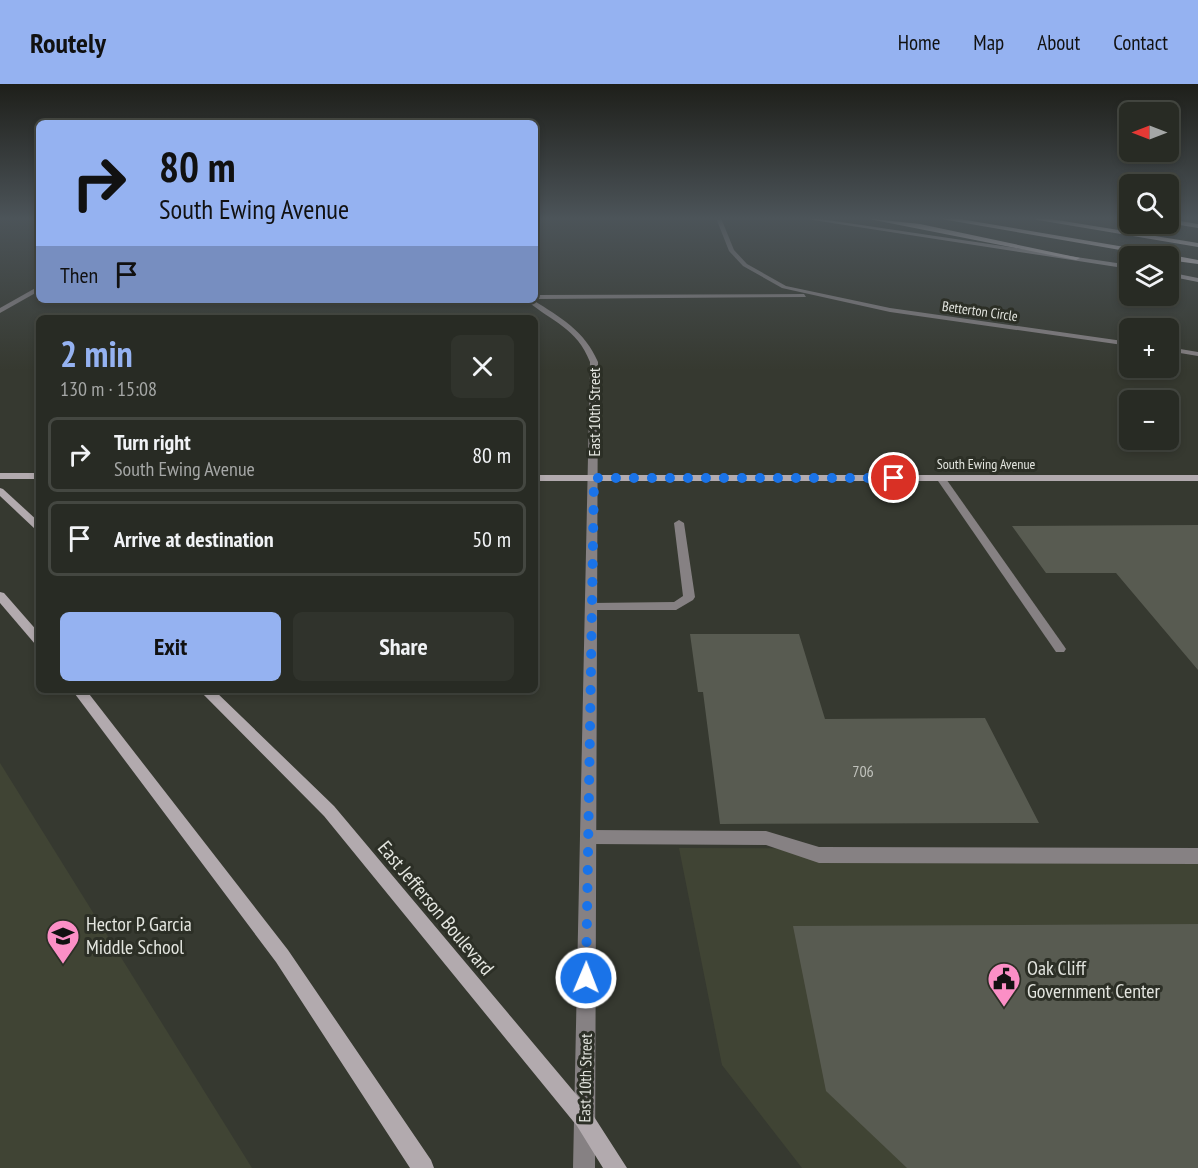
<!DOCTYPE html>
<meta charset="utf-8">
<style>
body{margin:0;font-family:"PT Sans Narrow",sans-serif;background:#30332c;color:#f1f3f6;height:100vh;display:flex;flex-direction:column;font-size:22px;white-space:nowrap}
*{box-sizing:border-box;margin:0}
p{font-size:20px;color:#a5a7a6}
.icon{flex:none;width:33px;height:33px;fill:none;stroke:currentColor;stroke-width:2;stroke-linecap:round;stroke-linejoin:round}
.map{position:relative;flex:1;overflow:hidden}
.panel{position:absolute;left:36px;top:231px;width:502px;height:378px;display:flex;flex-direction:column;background:#282b24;border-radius:9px;box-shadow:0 3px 9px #0003,0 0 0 2px #444741}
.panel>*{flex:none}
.hud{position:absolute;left:36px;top:36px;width:502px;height:183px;border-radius:9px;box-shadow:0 3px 9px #0003,0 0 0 2px #444741;background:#95b2f1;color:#111;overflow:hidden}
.needle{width:39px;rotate:270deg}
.buttons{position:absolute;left:1119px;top:18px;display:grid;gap:12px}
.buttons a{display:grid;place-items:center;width:60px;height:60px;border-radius:9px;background:#282b24;box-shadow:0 3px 9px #0003,0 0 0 2px #444741;font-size:30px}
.pin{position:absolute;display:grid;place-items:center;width:51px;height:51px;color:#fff;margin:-26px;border:3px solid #fff;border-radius:50%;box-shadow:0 2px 6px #0007}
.me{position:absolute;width:66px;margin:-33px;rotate:1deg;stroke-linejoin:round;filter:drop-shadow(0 0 4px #0008)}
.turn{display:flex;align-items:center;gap:21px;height:126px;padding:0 24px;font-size:27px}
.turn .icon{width:78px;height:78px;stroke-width:2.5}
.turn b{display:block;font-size:42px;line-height:51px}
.then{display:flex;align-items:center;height:57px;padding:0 24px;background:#0003;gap:12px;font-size:22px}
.round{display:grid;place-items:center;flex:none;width:63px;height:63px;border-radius:9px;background:#30332c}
.headline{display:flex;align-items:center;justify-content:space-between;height:102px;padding:0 24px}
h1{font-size:36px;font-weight:600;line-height:45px;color:#95b2f1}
.primary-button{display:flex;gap:12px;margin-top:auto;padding:12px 24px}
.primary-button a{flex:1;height:69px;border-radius:9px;background:#95b2f1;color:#111;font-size:24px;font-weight:600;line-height:69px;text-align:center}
.primary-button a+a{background:#30332c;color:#f1f3f6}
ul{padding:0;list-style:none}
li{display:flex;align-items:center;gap:18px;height:75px;margin:0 12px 9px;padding:0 12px;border:3px solid #444741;border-radius:9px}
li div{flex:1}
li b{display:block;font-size:22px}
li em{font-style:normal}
header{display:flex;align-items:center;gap:36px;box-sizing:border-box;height:84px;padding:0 30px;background:#95b2f1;color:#111}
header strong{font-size:28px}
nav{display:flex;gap:33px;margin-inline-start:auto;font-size:21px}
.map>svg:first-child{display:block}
</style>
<header>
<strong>Routely</strong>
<nav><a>Home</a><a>Map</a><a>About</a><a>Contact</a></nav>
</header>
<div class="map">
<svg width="1198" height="1084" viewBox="0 0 1198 1084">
<rect width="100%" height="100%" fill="#363930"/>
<g fill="#404434">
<polygon points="0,679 252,1084 0,1084"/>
<polygon points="679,764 1198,766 1198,1084 802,1084 722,981"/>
</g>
<g fill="#585b51">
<polygon points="1198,441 1198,586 1116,489 1046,489 1012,442"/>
<polygon points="690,550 799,550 825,635 985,634 1039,739 720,740 703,608 698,608"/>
<polygon points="1198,840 1198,1084 907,1084 826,1007 793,842"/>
</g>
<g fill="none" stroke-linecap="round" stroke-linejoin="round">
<g fill="#868183" fill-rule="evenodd">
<polygon points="941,391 944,392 1064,562 1066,565 1064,568 1056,568 936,394"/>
<polygon points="679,436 684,439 695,513 693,516 676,526 587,526 585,523 591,519 674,518 683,512 674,439"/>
<polygon points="589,746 766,747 819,763 1198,764 1198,780 819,779 766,761 589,760 583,758 581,753 583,748"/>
</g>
<g fill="#868183" fill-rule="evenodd">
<polygon points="716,134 721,134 734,166 747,180 786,202 890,224 1130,258 1130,262 890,228 782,204 743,182 729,167"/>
<polygon points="39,202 39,207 0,229 0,224"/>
<polygon points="804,210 806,213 536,215 536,211"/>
<path d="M 526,216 L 533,216 C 560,233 585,247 598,278 L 595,1084 L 573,1084 L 590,278 C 577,244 552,238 526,216 Z"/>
<polygon points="1168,263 1198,268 1198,272 1168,267"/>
</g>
<g fill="#b2aaae" fill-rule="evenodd">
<polygon points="800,134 814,134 1130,181 1130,185"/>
<polygon points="1168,188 1198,194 1198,198 1168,192"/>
<rect x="0" y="389" width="39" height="6"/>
<rect x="536" y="391" width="662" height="6"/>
<polygon points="0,404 3,405 39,438 39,446 35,445 0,412"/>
<polygon points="0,508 4,509 39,549 39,561 35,560 0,519"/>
<polygon points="72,606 86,606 288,866 431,1076 434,1084 410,1084 276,878"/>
<polygon points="199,606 214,606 334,722 591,1028 627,1084 603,1084 577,1042 324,732"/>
</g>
<g fill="#f4e7ec" fill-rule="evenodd">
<polygon points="864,134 920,140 1080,174 1076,176"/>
<polygon points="936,134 954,134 1166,170 1198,176 1198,180 1168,176 1168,172 1155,172"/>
<polygon points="1026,134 1045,134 1198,159 1198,163"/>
<polygon points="1168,135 1198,140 1198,144 1168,139"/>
</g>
</g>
<linearGradient id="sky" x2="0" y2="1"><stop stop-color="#1e1f1a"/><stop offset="0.47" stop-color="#4c5459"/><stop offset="1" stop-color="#4c5459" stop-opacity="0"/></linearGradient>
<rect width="1198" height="286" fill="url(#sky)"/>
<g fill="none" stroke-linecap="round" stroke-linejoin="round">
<polyline stroke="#1a73e8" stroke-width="10" stroke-dasharray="0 18" points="586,894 594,394 894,394"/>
</g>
<defs>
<g id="school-pin" transform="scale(1.725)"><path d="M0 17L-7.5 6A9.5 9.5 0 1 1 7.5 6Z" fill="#fb8fc6" stroke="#2c2f26"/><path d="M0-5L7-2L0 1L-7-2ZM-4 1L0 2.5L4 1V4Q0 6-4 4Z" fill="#111"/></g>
<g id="civic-pin" transform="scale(1.725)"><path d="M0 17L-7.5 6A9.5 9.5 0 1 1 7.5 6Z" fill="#fb8fc6" stroke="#2c2f26"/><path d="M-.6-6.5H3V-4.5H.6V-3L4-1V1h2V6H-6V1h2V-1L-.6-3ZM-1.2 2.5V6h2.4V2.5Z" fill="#111"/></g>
</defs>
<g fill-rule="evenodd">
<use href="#school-pin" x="63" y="852"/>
<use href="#civic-pin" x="1004" y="895"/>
</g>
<g text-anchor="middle" stroke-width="6" stroke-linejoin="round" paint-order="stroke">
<g font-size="14" fill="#e3e5df" stroke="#2c2f26">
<text transform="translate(980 227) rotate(8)" y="5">Betterton Circle</text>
<text x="986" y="385">South Ewing Avenue</text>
</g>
<g font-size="16" fill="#e3e5df" stroke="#2c2f26">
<text transform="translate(594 328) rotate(-90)" y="6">East 10th Street</text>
<text transform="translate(585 994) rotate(-89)" y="6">East 10th Street</text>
</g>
<g font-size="16" fill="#c0c2bc">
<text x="863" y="693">706</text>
</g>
<g font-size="20" fill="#e3e5df" stroke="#2c2f26">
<text transform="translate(436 824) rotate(50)" y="7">East Jefferson Boulevard</text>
</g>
<g font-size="20" fill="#e3e5df" stroke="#2c2f26" text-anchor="start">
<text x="86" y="847">Hector P. Garcia<tspan x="86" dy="23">Middle School</tspan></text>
<text x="1027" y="891">Oak Cliff<tspan x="1027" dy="23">Government Center</tspan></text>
</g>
</g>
</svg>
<div class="buttons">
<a><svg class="needle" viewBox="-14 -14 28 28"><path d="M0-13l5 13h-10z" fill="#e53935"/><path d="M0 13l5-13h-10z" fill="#a5a7a6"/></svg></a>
<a><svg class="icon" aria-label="search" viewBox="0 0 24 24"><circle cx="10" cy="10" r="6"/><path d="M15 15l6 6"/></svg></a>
<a><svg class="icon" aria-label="layers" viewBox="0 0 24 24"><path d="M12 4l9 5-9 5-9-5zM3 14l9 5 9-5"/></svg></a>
<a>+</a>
<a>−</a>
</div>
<div class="pin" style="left:894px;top:394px;background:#d93025"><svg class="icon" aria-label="arrive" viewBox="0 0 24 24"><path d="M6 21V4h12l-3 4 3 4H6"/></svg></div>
<svg class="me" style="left:586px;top:894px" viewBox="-20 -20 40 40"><circle r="17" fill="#1a73e8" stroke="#fff" stroke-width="3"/><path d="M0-11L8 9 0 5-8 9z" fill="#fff"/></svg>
<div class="hud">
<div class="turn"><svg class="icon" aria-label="right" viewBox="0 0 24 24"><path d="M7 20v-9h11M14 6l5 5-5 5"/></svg><div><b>80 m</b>South Ewing Avenue</div></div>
<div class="then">Then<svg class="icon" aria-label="arrive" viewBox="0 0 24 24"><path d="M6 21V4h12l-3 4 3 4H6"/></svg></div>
</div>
<section class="panel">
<div class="headline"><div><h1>2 min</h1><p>130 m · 15:08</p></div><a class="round"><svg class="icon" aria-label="close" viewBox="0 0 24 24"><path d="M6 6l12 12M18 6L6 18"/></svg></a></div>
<ul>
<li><svg class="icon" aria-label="right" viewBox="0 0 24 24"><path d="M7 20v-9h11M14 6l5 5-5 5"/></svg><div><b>Turn right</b><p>South Ewing Avenue</p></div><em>80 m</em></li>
<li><svg class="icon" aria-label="arrive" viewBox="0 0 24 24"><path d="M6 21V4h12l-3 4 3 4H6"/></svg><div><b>Arrive at destination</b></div><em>50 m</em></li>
</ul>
<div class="primary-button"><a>Exit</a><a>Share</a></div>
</section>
</div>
